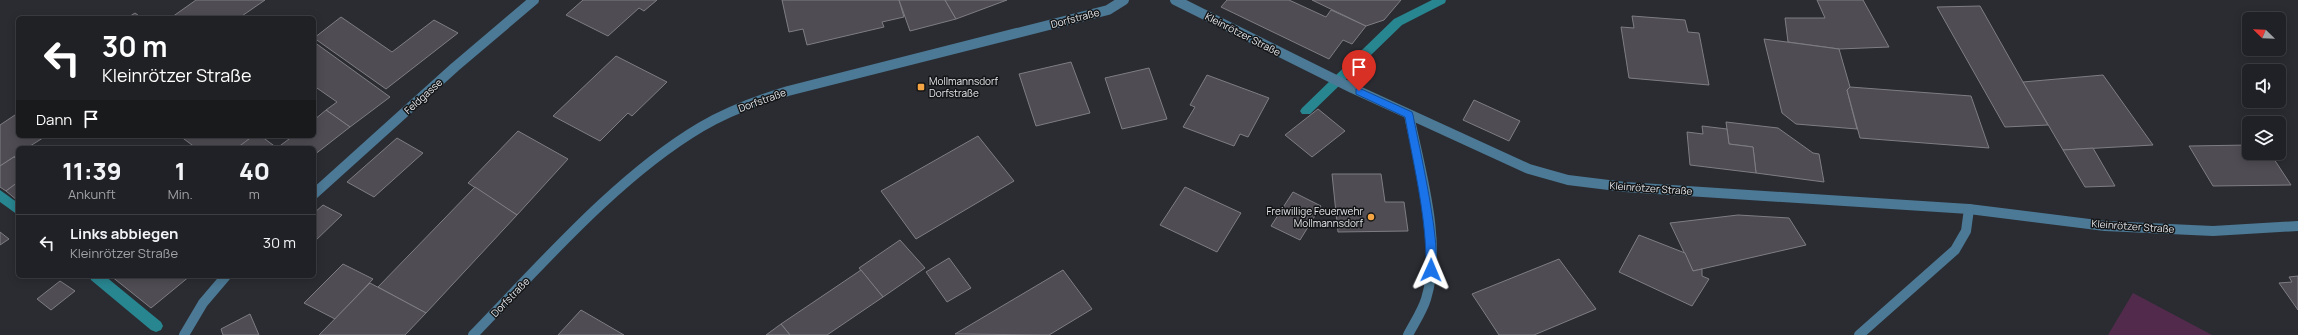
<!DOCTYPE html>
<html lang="de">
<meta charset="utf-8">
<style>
body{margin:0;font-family:Manrope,sans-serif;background:#28292e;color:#f1f3f6;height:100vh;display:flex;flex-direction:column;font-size:15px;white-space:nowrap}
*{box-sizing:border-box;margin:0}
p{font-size:13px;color:#a2a3a7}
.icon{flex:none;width:22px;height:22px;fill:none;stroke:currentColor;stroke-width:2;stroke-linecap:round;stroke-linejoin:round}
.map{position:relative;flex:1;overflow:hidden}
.panel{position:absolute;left:16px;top:146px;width:300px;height:132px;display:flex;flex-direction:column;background:#202126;border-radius:6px;box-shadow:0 2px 10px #0003,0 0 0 1px #3d3e43}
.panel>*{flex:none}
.top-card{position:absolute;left:16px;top:16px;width:300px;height:122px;border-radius:6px;box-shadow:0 2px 10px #0003,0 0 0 1px #3d3e43;background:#202124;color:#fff;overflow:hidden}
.needle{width:26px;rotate:293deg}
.buttons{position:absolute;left:2242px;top:12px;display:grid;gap:8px}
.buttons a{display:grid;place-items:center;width:44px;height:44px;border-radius:6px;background:#202126;box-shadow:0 2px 10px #0003,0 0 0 1px #3d3e43;font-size:20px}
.pin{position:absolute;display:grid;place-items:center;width:34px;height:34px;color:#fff;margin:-41px -17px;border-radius:50% 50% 50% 0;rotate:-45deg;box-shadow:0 0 4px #0007}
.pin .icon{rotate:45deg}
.me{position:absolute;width:44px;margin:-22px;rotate:1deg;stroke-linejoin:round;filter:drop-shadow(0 0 3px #0008)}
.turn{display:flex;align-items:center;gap:14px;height:84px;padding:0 20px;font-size:18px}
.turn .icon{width:52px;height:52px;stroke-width:2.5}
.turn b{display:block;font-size:28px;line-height:34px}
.then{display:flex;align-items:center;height:38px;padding:0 20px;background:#0003;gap:8px;font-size:15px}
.eta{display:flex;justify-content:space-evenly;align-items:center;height:68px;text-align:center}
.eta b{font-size:24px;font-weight:800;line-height:28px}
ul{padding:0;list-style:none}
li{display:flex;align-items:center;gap:12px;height:56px;padding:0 20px;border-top:1px solid #3d3e43}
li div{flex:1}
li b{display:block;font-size:15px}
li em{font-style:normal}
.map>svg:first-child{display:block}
</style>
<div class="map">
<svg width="2298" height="335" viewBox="0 0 2298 335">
<rect width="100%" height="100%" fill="#2a2c32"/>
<polygon fill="#522b4c" points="2133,293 2212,335 2108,335"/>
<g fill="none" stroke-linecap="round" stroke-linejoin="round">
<g fill="#288690" fill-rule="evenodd">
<polygon points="1432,0 1446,0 1445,3 1402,25 1310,114 1302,114 1300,111 1302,108 1394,19"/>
<polygon points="0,190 18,203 18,215 0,202"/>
<polygon points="90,276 105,276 161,322 163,326 161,330 156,332 151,330 91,280"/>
</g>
</g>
<g fill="#4f4d53" stroke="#7f7d84">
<polygon points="196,0 265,0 239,18 172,17"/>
<polygon points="583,0 657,0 644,11 639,8 608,36 566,15"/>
<polygon points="782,0 899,0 904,17 882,22 884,27 807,45 803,29 789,32"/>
<polygon points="899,0 945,0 956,19 910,31"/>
<polygon points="945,0 1007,0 956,19"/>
<polygon points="1227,0 1289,0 1326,17 1331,10 1366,26 1352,44 1343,40 1329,59 1221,7"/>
<polygon points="1312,0 1401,0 1384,20 1366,26"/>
<polygon points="1817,0 1863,0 1889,47 1839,49 1788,42 1785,18 1825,18"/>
<polygon points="1980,6 2023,82 2048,125 2005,127 1937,7"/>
<polygon points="135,13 142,18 127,18"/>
<polygon points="1632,16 1685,20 1688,32 1699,33 1709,85 1629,78 1621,27 1634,28"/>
<polygon points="341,17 392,52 434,20 458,33 386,89 314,38"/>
<polygon points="1764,39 1839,49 1850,87 1847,90 1857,129 1796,124 1782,113"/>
<polygon points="314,42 390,97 350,127 326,110 337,102 314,86"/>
<polygon points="616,56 667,82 632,116 628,113 600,141 553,116"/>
<polygon points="1071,62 1090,113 1036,126 1019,74"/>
<polygon points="1149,68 1167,119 1122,129 1105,78"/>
<polygon points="1207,75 1269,98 1248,137 1240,134 1234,146 1183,127 1195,107 1190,105"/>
<polygon points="2103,75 2153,145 2063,150 2023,82"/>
<polygon points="1850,87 1971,96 1989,148 1860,138 1847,90"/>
<polygon points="1474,100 1520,121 1509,141 1463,120"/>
<polygon points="1318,109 1345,131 1312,157 1285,135"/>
<polygon points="326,110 350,127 314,155 314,148 277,148 293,136 314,136 314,120"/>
<polygon points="18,113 18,136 46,136 27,148 18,148 18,154 0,166 0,125"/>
<polygon points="1726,122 1778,128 1813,153 1819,154 1824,182 1756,173 1753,147 1729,144"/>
<polygon points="1702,126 1727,129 1729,144 1753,147 1756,173 1690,165 1687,132 1703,134"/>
<polygon points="518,131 568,159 517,215 468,183"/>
<polygon points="180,136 253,136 237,148 196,148"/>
<polygon points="253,136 261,136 277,148 237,148"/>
<polygon points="978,136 1014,181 916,239 881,191"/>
<polygon points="397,138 423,153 374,197 347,182"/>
<polygon points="2249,145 2249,153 2270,153 2291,185 2213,186 2189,146"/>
<polygon points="2093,148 2115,186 2085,187 2063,150"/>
<polygon points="14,157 18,161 18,182 6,191 0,187 0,166"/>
<polygon points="1332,174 1381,174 1385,202 1404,202 1408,231 1338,232"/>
<polygon points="18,182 18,201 6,191"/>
<polygon points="475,187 517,215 426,313 378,287"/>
<polygon points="1185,187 1241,213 1217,252 1160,225"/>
<polygon points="1293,192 1321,206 1300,240 1271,226"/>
<polygon points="323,205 342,215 314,242 314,213"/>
<polygon points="1738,215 1789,218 1806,245 1693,271 1670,223"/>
<polygon points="0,232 9,239 0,245"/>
<polygon points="1639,235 1685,253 1693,271 1702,269 1702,276 1709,279 1692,306 1619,272"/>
<polygon points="900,240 925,268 883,297 859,268"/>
<polygon points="949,258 971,288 947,302 926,272"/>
<polygon points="1559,259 1596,309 1534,335 1499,335 1472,294"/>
<polygon points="343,264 373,279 335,319 304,303"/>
<polygon points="861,270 883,297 827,335 790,335 781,324"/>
<polygon points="1063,270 1092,309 1049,335 955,334"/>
<polygon points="111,276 190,276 151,308"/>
<polygon points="2298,276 2298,310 2279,283 2292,282 2289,277"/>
<polygon points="60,281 75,291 51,310 37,299"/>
<polygon points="370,283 426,313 405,335 319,335"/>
<polygon points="581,310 624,335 558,335"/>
<polygon points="250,314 259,335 223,335 221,329"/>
<polygon points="781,324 790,335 766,335"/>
</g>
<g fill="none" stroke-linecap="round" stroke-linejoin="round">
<g stroke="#4c7995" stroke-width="10">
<polyline points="1175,0 1352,88 1529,169 1568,180 1625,187 1969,209 2105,226 2213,231 2298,226"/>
<polyline points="314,194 455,67 534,0"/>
<polyline points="184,335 203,303 226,276"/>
<path d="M 473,335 C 541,265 618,176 701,127 C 728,111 758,100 788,91 L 1108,10 L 1124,0"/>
<path d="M 1408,335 C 1414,323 1422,312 1426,299 C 1443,244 1420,170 1409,115"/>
<polyline points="1859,335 1955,250 1966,231 1969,209"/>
</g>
</g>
<path fill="#1a73e8" stroke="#114b97" d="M 1359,88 L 1412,112 L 1413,115 C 1418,142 1444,253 1434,273 L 1427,273 L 1426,270 C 1427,219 1414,168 1405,117 L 1356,94 L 1356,89 Z"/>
<g fill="#f4a443" stroke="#141517" stroke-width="1.5">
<rect x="917" y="83" width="8" height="8" rx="2"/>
<circle cx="1371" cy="217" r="4"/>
</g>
<g text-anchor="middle" stroke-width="3" stroke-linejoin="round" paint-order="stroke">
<g font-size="10" fill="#e6e8ec" stroke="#141517">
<text transform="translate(1075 18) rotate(-15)" y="4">Dorfstraße</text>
<text transform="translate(1243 34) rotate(27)" y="4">Kleinrötzer Straße</text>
<text transform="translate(423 96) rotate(-42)" y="4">Feldgasse</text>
<text transform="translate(762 100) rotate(-20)" y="4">Dorfstraße</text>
<text transform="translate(1651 188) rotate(4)" y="4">Kleinrötzer Straße</text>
<text transform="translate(2133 226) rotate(4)" y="4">Kleinrötzer Straße</text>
<text transform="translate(510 297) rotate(-46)" y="4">Dorfstraße</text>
</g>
<g font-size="10" fill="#e6e8ec" stroke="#141517" text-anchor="start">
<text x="929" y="85">Mollmannsdorf<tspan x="929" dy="12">Dorfstraße</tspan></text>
<text x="1363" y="215" text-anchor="end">Freiwillige Feuerwehr<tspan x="1363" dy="12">Mollmannsdorf</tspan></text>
</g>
</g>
</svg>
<div class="buttons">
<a><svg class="needle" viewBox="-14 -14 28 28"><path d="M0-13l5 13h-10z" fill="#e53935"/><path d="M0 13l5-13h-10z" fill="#a2a3a7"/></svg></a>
<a><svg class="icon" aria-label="sound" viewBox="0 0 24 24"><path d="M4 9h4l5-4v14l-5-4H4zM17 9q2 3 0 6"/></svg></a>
<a><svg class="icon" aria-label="layers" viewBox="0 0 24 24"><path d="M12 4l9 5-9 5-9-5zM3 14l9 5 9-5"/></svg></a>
</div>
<div class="pin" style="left:1359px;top:91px;background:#d93025"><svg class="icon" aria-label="arrive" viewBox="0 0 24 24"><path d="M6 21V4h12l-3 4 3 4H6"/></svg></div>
<svg class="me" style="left:1431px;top:270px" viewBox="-20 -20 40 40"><path d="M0-17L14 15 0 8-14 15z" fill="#1a73e8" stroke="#fff" stroke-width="4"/></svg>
<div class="top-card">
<div class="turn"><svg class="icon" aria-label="left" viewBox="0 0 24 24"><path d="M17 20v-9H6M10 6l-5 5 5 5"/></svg><div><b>30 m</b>Kleinrötzer Straße</div></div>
<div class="then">Dann<svg class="icon" aria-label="arrive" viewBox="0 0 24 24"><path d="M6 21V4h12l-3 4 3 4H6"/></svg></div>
</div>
<section class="panel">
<div class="eta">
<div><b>11:39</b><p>Ankunft</p></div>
<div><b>1</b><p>Min.</p></div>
<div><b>40</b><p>m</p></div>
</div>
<ul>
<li><svg class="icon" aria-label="left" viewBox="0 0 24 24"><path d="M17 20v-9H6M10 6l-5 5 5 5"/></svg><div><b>Links abbiegen</b><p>Kleinrötzer Straße</p></div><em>30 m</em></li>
</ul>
</section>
</div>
